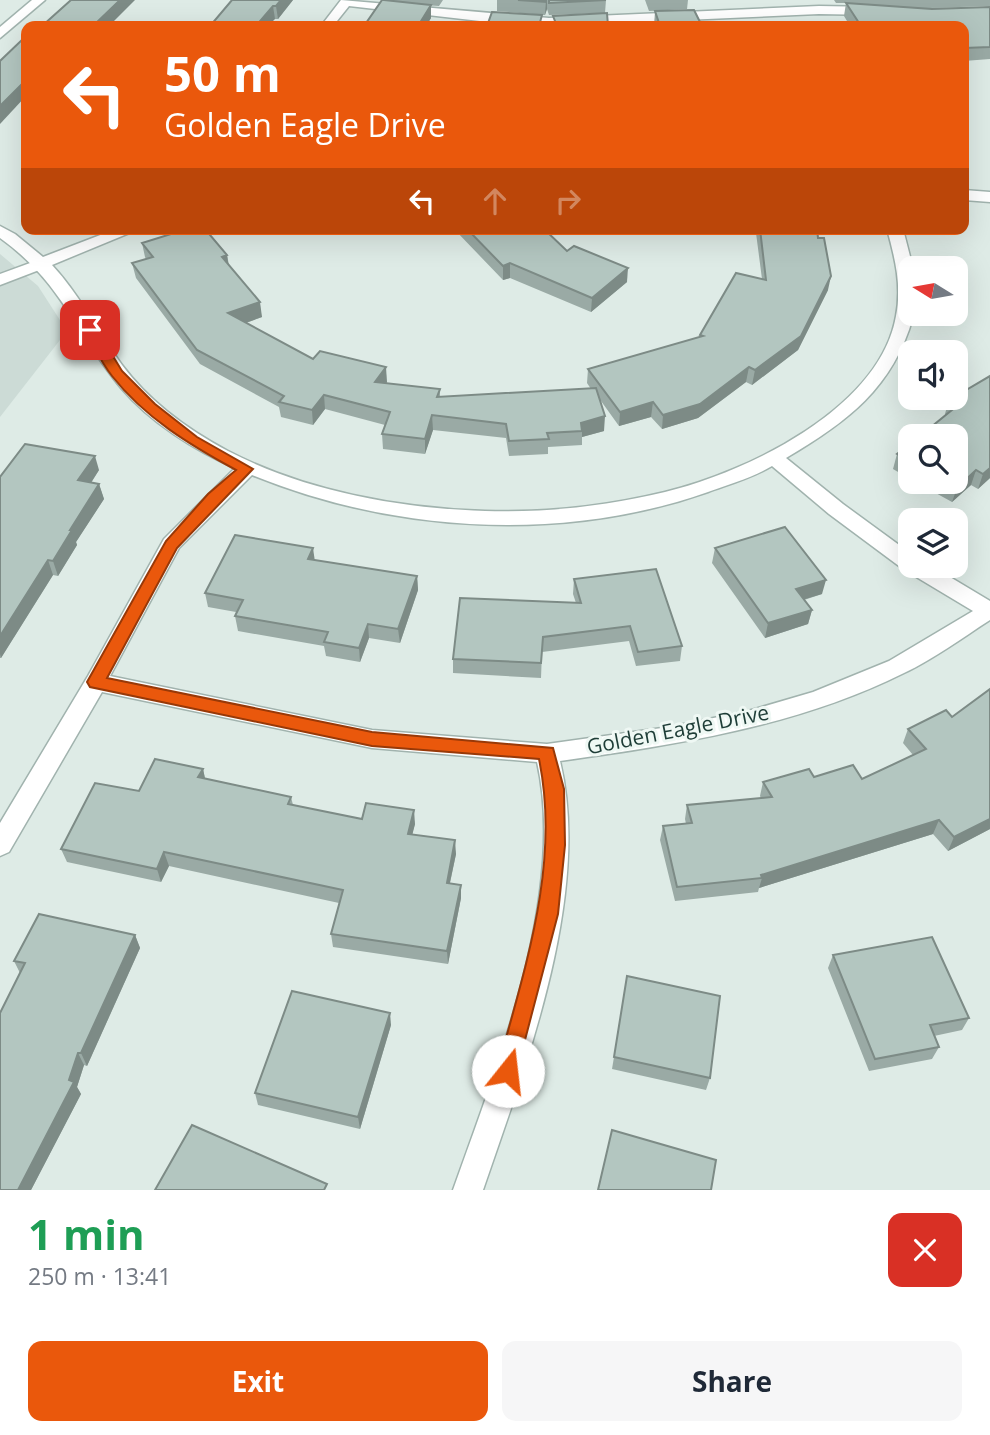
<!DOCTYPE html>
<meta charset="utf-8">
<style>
body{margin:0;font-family:"Open Sans",sans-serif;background:#f6f6f7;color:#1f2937;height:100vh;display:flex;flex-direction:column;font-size:26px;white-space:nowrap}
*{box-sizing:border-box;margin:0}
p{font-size:23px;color:#747a83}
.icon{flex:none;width:38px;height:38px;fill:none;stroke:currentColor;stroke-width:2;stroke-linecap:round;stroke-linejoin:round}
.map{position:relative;height:1190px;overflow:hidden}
.panel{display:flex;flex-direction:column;background:#fff;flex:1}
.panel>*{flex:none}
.top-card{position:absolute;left:21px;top:21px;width:948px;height:214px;border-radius:14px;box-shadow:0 7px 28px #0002;background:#ea580c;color:#fff;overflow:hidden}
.needle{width:46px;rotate:281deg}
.tools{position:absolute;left:898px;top:256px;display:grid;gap:14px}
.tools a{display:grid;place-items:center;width:70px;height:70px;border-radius:14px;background:#fff;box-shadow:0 7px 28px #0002;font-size:35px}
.pin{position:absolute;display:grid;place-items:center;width:60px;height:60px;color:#fff;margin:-30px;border-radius:14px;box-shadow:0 4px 10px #0006}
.me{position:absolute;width:77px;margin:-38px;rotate:16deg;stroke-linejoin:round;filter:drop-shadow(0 0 5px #0008)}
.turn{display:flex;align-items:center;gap:24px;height:147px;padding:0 28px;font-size:32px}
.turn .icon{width:91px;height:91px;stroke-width:2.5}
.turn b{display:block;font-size:49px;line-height:60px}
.lanes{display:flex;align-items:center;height:66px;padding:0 28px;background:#0003;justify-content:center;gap:35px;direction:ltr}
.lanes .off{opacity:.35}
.round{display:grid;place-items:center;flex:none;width:74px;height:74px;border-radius:14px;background:#f6f6f7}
.summary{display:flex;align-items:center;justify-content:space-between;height:119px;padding:0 28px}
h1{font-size:42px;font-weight:700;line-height:52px;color:#1e9e55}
.action{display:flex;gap:14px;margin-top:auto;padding:14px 28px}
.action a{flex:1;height:80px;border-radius:14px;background:#ea580c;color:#fff;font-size:28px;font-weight:700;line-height:80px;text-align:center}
.action a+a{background:#f6f6f7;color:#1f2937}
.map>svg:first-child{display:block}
</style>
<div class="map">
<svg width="990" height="1190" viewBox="0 0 990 1190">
<rect width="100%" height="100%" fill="#deebe6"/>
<polygon fill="#ccdbd6" points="0,254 38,286 67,331 0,417"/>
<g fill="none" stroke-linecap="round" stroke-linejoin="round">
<g stroke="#a1b3ae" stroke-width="3">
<polygon id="service" points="41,259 47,261 49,264 47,267 0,285 0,274"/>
</g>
<g stroke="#a1b3ae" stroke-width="3">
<g id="minor">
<polygon points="32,0 45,0 0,38 0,27"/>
<polygon points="341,0 549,18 819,6 874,7 880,11 874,15 819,14 549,26 506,24 349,6 333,26 321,26"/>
<polygon points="964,190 990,192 990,202 964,200"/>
<path d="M 0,226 L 15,234 L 43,257 L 116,229 L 139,229 L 52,265 C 80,295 98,332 122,365 C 149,401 188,430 228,451 C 305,491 398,508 485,511 C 544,513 607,506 665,492 C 748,472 880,408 896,316 C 902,286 895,258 887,229 L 903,229 L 913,268 L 910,268 L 910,313 L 914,313 L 913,317 C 893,388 847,422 786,458 L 843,504 L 910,553 L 910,565 L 930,565 L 990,601 L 990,620 C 962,638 934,659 904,673 C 796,727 678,744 560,761 C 592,894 526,1064 483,1190 L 453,1190 C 497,1066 567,893 537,762 L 372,748 L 102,692 L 9,852 L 0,856 L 0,823 L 88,676 L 164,539 L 235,468 C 195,451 150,422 121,388 C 76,334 62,282 0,238 ZM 772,466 L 829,514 L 903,569 L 973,611 L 889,661 L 813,692 L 748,711 L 669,727 L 547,744 L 372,730 L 110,676 L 179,548 L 252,475 C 394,533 563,543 708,492 C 730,484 752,478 772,466 Z"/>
</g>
</g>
<use href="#service" fill="#fff" fill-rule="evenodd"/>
<use href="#minor" fill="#fff" fill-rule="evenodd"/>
</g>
<g fill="#9aaaa5">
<polygon points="232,0 293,0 278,19 275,19"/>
<polygon points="390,0 443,0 439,6 424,5 431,5 431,18 426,26 364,26"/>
<polygon points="497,0 606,0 605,13 549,15 547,9 545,15 497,11"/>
<polygon points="645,0 688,0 687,9 649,11"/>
<polygon points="834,0 990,0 990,6 929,8 990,7 990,59 964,61 964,26 850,26 844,16 846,3 836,3"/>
<polygon points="655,11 702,26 654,26"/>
<polygon points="454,229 544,229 567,251 627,282 591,312 510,278 503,280"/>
<polygon points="757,229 817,229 828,290 798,350 752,385 746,382 698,418 662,429 651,417 619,426 601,401 604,431 582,437 582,445 548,447 548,454 509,456 506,438 433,430 425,454 383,449 382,434 385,425 325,409 313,425 281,417 279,407 200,364 136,278 132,263 146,259 145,257 142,243 227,255 229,265 262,317 246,323 313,359 387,382 386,384 440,389 440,397 591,389 587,383 588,369 699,337 700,335 762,279 756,233"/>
<polygon points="956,397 990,478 978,489 971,485 952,502 914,481 956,481 945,414 949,399"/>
<polygon points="910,444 910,479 893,469 897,454"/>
<polygon points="99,470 91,483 99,484 104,499 76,542 77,545 58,576 53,575 1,658 0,658 0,477"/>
<polygon points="715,548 822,594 804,600 812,610 808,624 765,638 712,563"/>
<polygon points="314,560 417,576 418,590 400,643 369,638 360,662 326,656 324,646 238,631 235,616 236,612 208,607 205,593"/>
<polygon points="574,579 682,646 680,661 636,666 629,641 542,652 541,678 453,673 453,659 576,603 573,594"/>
<polygon points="946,710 990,829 948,851 933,834 759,888 758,892 675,901 660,840 663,826 686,824 685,819 687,805 761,798 760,796 763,782 814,777 862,779 913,755 903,743 908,729"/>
<polygon points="203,769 205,779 291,797 293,805 362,819 415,824 412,834 456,854 450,883 461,898 448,964 333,947 331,934 339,903 169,866 161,882 67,862 61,849 139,791"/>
<polygon points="135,935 140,948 87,1066 84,1065 77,1087 81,1094 31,1190 0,1190 20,973 14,961"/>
<polygon points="833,955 969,1018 962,1030 934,1036 939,1047 932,1059 869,1071 828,968"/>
<polygon points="391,1025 360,1129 258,1105 255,1093"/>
<polygon points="614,1057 710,1078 706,1090 612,1069"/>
</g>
<g fill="#7d8b86">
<polygon points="120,0 135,0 109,26 93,26"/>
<polygon points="281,0 293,0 278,19 276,6"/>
<polygon points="546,0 547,0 547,9 545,15"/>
<polygon points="431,5 431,18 426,26 418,26"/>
<polygon points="273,6 275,19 268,26 256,26"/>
<polygon points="24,82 26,91 26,96 0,124 0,106"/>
<polygon points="227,255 229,269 222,257"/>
<polygon points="510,263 510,278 503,280 503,266"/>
<polygon points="628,268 627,282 591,312 592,298"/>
<polygon points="831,276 828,290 798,350 752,385 755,370"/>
<polygon points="260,302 262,317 231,328 228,313"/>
<polygon points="386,367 387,382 376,397 375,382"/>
<polygon points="749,367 746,382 698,418 662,429 663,415"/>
<polygon points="324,395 325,409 313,425 312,410"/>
<polygon points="653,402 651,417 619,426 620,412"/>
<polygon points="432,415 433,430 425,454 425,439"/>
<polygon points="605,416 604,431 582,437 582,431 581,423"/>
<polygon points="95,456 99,470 83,495 78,480"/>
<polygon points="990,468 990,478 978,489 983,474"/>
<polygon points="976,470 971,485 952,502 957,488"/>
<polygon points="99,484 104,499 76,542 77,545 58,576 53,561 70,530"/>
<polygon points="313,548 315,562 308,559"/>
<polygon points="48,560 53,575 1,658 0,654 0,636"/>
<polygon points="417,576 418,590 400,643 398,629"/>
<polygon points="826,580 822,594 792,603 796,589"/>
<polygon points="812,610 808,624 765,638 768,623"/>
<polygon points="368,624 369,638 360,662 359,648"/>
<polygon points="203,769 206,783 198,777"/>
<polygon points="414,810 415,824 409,848 408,834"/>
<polygon points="990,819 990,829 948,851 954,837"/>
<polygon points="939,820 933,834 759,888 762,878 761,875"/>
<polygon points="455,840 456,854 447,896 447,883"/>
<polygon points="164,852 169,866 161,882 157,869"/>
<polygon points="461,885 461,898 448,964 447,951"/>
<polygon points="135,935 140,948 87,1066 81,1053"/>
<polygon points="390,1013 391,1025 360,1129 358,1117"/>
<polygon points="78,1053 84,1065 77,1087 81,1094 31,1190 18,1190 69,1080"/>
</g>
<g fill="#b3c6c0" stroke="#7d8b86" stroke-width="2">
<polygon points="71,0 120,0 93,26 42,26"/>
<polygon points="232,0 281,0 276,6 273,6 256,26 210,26"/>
<polygon points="382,0 384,0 431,5 418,26 364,26"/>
<polygon points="518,0 546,0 546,2"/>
<polygon points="549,0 606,0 549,3"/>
<polygon points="846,3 932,9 990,7 990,47 964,48 964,26 861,26"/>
<polygon points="694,10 702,26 660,26 655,11"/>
<polygon points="492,12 542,15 539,26 487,26"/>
<polygon points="607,13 608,26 557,26 553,16"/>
<polygon points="26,36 26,82 24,82 0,106 0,61"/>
<polygon points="187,229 205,229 227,255 222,257 260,302 228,313 313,359 320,351 386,367 375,382 440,389 437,397 596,388 605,416 581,423 582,431 547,433 549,439 509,441 506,424 432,415 425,439 382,434 390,412 324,395 312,410 279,402 284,396 197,350 132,263 153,257 142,243"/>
<polygon points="467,229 544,229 567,251 574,246 628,268 592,298 510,263 503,266"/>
<polygon points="760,229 817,229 818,238 824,238 831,276 801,336 755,370 749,367 700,404 663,415 653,402 620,412 588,369 703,336 700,335 736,273 766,280"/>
<polygon points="990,376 990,468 983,474 976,470 957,488 945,481 956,481 956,436 920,436 958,405 949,399 956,397 956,396"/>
<polygon points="25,444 95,456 78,480 99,484 70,530 72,530 53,561 48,560 0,636 0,477"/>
<polygon points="910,444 910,462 897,454"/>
<polygon points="785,527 826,580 796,589 812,610 768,623 715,548"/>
<polygon points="235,535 313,548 308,559 417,576 398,629 368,624 359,648 324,642 328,632 235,616 243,600 205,593"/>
<polygon points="656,569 682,646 638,652 630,626 543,637 541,663 453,659 460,598 581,603 574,579"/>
<polygon points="990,689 990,819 954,837 939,820 761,875 762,878 677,887 663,826 692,823 687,805 772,797 763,782 809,769 814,777 853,765 862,779 926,749 908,729 946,710 952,717"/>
<polygon points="155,759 203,769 198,777 291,797 288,804 362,819 366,803 414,810 408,834 455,840 447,883 461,885 447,951 331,934 343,890 164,852 157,869 61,849 95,783 139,791"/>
<polygon points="39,914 135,935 81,1053 78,1053 69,1080 74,1082 18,1190 0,1190 0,1013 25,963 14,961"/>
<polygon points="932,937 969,1018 930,1025 939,1047 875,1059 833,955"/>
<polygon points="627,976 720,996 710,1078 614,1057"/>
<polygon points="292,991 390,1013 358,1117 255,1093"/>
<polygon points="192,1125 327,1184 324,1190 155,1190"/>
<polygon points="612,1130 716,1160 711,1190 598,1190"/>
</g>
<path fill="#ea580c" stroke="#983908" stroke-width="2" d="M 90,326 L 95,327 L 122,371 L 155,404 L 197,437 L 253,469 L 177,548 L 107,678 L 372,732 L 553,748 L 564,789 L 565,845 L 558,914 L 515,1078 L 508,1081 L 500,1078 L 497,1071 C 524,970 561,865 539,759 L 372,746 L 90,687 L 87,682 L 166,541 L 208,494 L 236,470 C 190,445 145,418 112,376 C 101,362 93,345 84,330 Z"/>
<g text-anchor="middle" stroke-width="6" stroke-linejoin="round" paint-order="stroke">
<g font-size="21" fill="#1e3d37" stroke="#eff8f4">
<text transform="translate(678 730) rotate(-11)" y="7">Golden Eagle Drive</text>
</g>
</g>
</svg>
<div class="tools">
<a><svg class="needle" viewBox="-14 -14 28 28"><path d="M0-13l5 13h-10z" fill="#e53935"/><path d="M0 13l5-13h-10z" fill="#747a83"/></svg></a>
<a><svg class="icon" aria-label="sound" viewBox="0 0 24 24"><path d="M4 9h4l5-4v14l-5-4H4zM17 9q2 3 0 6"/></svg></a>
<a><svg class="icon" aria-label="search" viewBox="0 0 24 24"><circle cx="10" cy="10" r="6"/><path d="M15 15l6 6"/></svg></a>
<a><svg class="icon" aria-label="layers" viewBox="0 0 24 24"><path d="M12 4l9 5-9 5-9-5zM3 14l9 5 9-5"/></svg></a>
</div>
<div class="pin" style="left:90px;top:330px;background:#d93025"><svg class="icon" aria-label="arrive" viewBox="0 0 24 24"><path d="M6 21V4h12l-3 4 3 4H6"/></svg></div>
<svg class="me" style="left:508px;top:1071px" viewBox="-20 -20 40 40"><circle r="19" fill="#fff"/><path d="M0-13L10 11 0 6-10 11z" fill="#ea580c"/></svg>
<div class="top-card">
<div class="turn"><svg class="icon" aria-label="left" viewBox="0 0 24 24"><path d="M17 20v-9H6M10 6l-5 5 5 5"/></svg><div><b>50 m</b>Golden Eagle Drive</div></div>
<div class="lanes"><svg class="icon" aria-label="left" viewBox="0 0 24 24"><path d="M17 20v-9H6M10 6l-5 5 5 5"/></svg><svg class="icon off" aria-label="ahead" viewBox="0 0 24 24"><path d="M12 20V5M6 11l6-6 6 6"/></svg><svg class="icon off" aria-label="right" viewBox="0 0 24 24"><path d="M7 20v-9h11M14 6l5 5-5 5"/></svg></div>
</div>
</div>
<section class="panel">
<div class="summary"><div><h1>1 min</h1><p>250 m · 13:41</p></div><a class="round" style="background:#d93025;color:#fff"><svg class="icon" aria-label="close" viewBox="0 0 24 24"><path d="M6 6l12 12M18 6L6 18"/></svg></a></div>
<div class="action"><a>Exit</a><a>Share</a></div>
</section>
